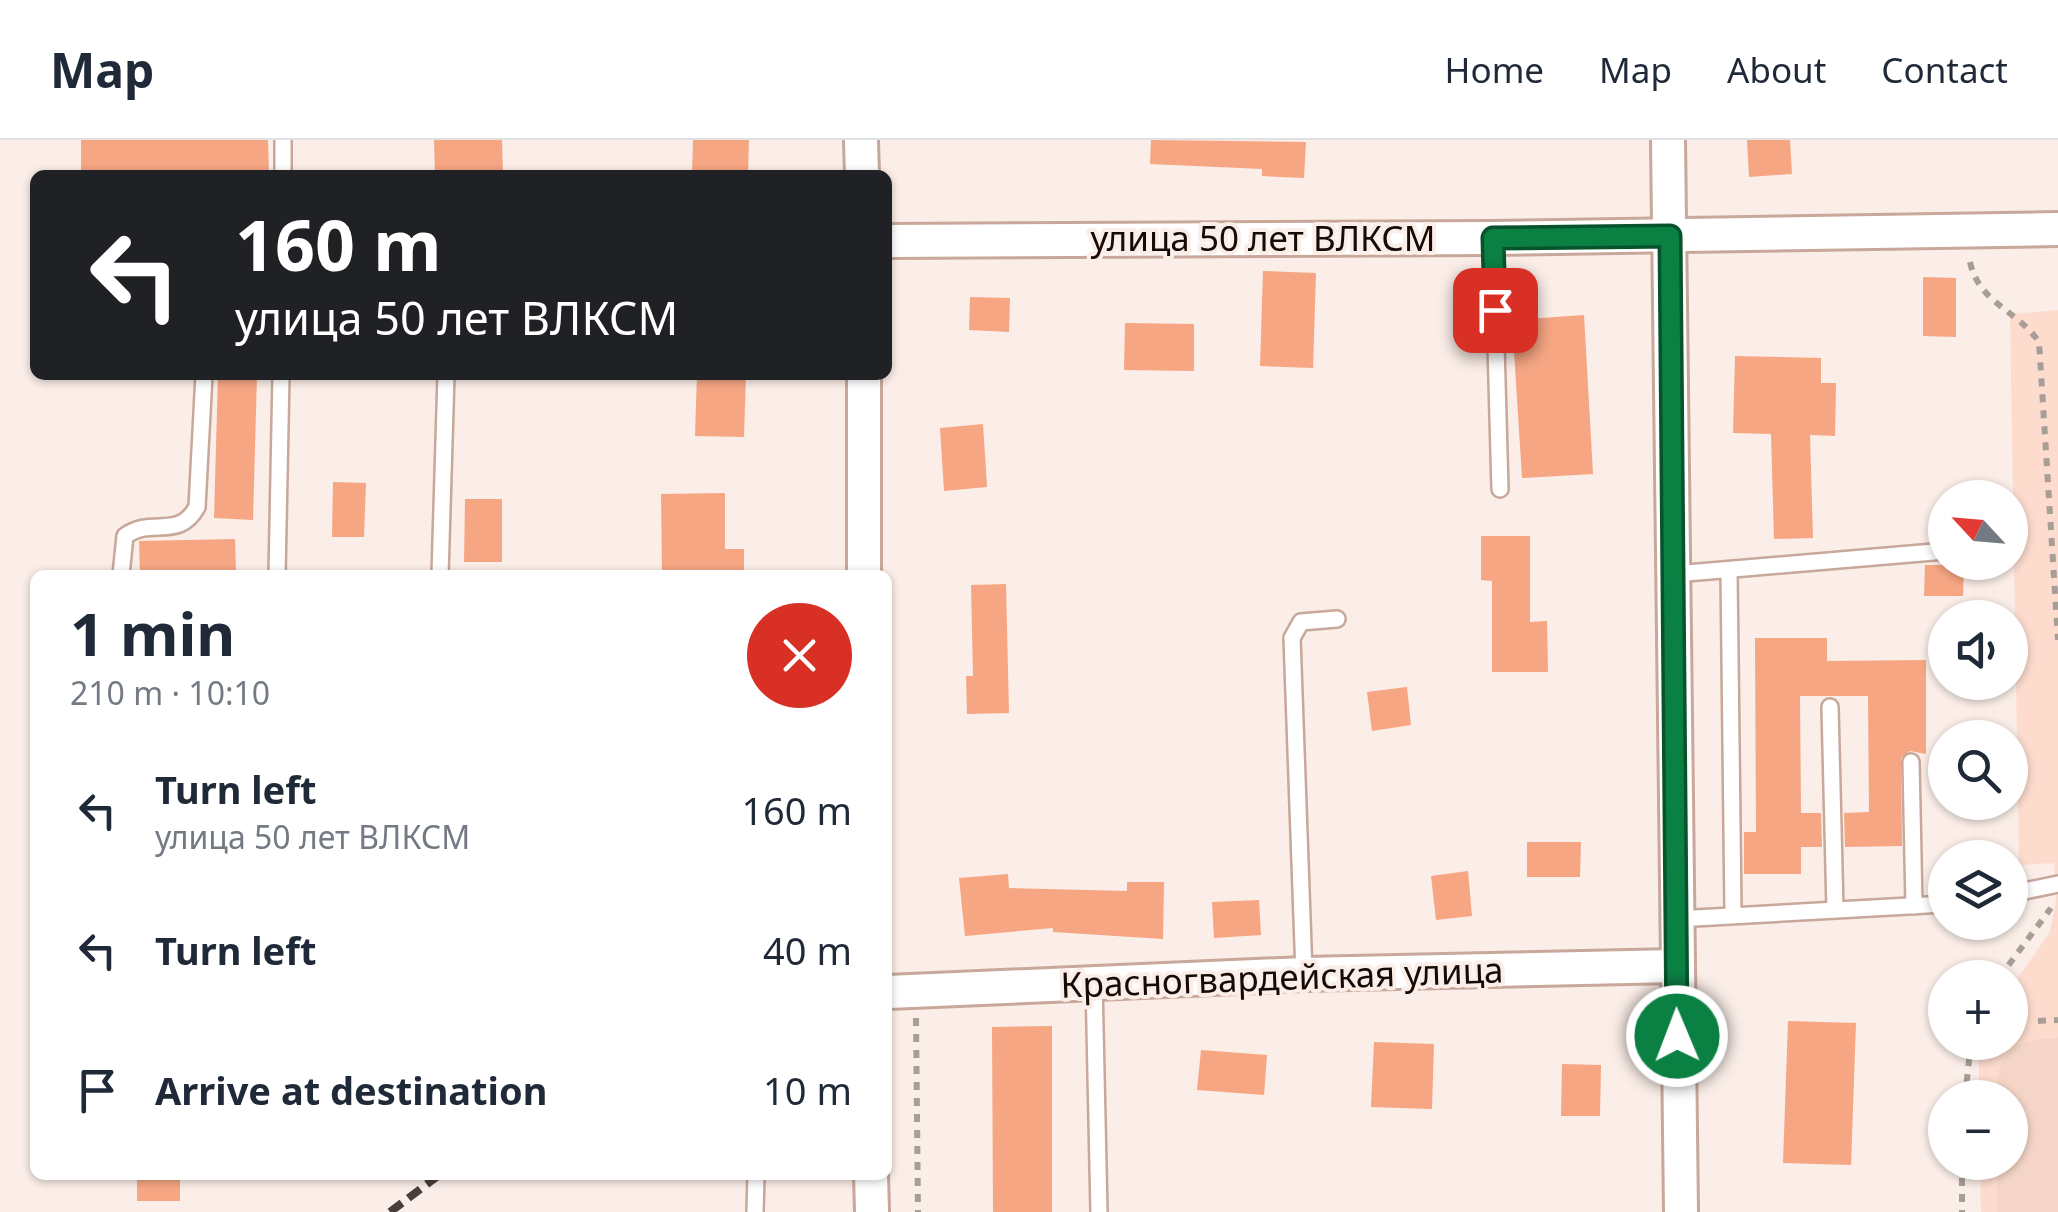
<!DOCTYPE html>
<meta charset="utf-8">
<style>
body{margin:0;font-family:"Noto Sans",sans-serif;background:#f6f6f7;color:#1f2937;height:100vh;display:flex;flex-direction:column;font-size:38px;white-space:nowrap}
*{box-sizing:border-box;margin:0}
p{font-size:32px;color:#747a83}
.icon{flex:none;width:55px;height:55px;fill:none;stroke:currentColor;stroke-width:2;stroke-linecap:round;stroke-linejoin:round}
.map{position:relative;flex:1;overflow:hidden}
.details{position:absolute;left:30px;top:430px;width:862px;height:610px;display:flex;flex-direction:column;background:#fff;border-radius:15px;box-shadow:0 2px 8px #0004}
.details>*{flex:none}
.guide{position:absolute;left:30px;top:30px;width:862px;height:210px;border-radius:15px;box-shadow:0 2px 8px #0004;background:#202124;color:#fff;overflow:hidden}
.needle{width:65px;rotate:296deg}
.fabs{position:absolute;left:1928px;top:340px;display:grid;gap:20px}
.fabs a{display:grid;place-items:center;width:100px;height:100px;border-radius:50%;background:#fff;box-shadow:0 2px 8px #0004;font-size:50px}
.pin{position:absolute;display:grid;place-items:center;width:85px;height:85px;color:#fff;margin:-42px;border-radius:20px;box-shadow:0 5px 15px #0006}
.me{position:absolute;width:110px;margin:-55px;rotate:359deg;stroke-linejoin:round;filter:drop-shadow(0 0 8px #0008)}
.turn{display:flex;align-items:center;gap:35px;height:210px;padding:0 40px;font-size:45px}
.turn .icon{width:130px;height:130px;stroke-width:2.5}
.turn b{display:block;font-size:70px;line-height:85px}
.round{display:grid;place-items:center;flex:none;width:105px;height:105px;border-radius:52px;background:#f6f6f7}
.head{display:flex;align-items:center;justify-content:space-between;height:170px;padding:0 40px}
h1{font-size:60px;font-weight:700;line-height:75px}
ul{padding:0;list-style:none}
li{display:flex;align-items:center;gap:30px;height:140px;padding:0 40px}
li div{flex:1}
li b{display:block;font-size:38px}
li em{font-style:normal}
header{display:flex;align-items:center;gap:60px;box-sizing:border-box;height:140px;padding:0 50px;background:#fff;border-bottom:2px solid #e0e1e3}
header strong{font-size:48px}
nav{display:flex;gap:55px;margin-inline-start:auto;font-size:35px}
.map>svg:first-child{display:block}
</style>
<header>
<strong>Map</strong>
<nav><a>Home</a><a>Map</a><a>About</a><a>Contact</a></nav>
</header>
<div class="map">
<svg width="2058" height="1072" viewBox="0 0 2058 1072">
<rect width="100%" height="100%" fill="#fbede7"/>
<polygon fill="#fddcce" points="2058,170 2058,1072 1981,1072 1980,1023 2010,1022 2010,958 1979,957 1979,911 1981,903 2010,902 2010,849 2050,792 2056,761 2054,723 2019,725 2010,174"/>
<path fill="#f5d5c7" d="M 2058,898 L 2058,1072 L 1998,1072 L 1997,1023 L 2010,1022 L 2010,958 L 1997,957 C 1997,910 2012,900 2058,898 Z"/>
<g fill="#f6a683">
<polygon points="81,0 268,0 269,35 81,35"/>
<polygon points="434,0 502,0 503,35 435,35"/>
<polygon points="693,0 749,0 748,35 692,35"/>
<polygon points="1151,0 1306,2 1304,38 1262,36 1262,29 1150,24"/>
<polygon points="1747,0 1790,0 1792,34 1749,37"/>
<polygon points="1263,131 1316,133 1313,228 1260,226"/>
<polygon points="1923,137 1956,138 1956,197 1923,196"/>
<polygon points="970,157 1010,158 1009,192 969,190"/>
<polygon points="1584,175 1593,334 1522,338 1512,180"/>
<polygon points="1125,183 1194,184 1194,231 1124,230"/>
<polygon points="1735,216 1821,218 1821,243 1836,243 1835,296 1810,295 1813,398 1774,399 1771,294 1733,293"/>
<polygon points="218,235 257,235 253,380 214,378"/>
<polygon points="697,235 746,235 744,297 695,296"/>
<polygon points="983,284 987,347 944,351 940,288"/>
<polygon points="333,342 366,343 364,397 332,397"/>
<polygon points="725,353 725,409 744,409 744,435 662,435 661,354"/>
<polygon points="465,359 502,359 502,422 464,422"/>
<polygon points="1481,396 1530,396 1530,482 1547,481 1548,532 1492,532 1492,441 1481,440"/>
<polygon points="235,399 236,435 140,435 139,401"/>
<polygon points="1925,425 1964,425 1963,456 1924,456"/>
<polygon points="1006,444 1009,573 967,574 966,536 973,536 971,445"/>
<polygon points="1755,498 1827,498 1827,521 1926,520 1926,614 1910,611 1901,618 1902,706 1845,707 1844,673 1869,672 1868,556 1800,556 1801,673 1821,673 1822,707 1801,707 1801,734 1744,734 1744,692 1756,692"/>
<polygon points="1407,547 1411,585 1372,591 1367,552"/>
<polygon points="1527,702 1581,702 1580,737 1527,737"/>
<polygon points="1468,731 1472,776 1436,780 1431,736"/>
<polygon points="1008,734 1009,748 1127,751 1127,742 1164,742 1163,799 1053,792 1053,788 965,796 959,738"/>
<polygon points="1259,760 1261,795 1214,798 1212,762"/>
<polygon points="1788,881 1856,883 1851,1025 1783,1023"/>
<polygon points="1052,886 1052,1072 993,1072 992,887"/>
<polygon points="1374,902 1434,904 1432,969 1371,967"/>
<polygon points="1201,910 1267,915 1264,955 1197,950"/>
<polygon points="1562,924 1601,925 1600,976 1561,976"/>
<rect x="137" y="1035" width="43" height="26"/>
</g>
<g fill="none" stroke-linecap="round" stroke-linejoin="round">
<g stroke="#c7a89a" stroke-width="20">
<g id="lane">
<polyline points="283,0 283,35"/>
<polyline points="1493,98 1500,349"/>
<polyline points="1729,431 1733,773"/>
<polyline points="1675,434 1945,411"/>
<path d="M 121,435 L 125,396 C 152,376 178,401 197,367 L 204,235"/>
<polyline points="277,435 281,235"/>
<polyline points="440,435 446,235"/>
<polyline points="1830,567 1835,770"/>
<polyline points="1911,622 1914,766"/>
<polyline points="2010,754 2058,744"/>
<polyline points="1677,779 1945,764"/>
<polyline points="1304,834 1292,498 1301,482 1337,479"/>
<polyline points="1094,842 1099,1072"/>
<polyline points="755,1072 756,1035"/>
</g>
</g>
<g stroke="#c7a89a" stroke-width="38">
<g id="street">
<polyline points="861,0 862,35"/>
<polyline points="1668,0 1681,1072"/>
<polyline points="888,101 1493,98 2058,89"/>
<polyline points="864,235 864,435"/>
<polyline points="888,852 1304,834 1676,826"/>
<polyline points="871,1035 872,1072"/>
</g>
</g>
<g stroke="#a99d97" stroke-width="6" stroke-dasharray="8 8" stroke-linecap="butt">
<path d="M 1970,122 C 1979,163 2017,170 2039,202 L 2058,500"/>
<polyline points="1999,838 2051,768"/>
<polyline points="916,878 918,1072"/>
<polyline points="2038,881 2058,880"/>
<polyline points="1965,958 1971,902"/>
<polyline points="1962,1022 1962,1072"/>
</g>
<use href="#lane" stroke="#fff" stroke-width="15"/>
<use href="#street" stroke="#fff" stroke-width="32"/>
<polyline stroke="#4a3e3a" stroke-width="8" stroke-dasharray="15 8" stroke-linecap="butt" points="390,1072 439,1035"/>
</g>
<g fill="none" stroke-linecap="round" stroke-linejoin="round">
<g stroke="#07532c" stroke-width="25">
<polyline id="route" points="1495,170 1493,98 1670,96 1677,896"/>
</g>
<use href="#route" stroke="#0b8043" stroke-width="18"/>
</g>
<g text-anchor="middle" stroke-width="8" stroke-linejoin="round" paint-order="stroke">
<g font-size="35" fill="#150a06" stroke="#fbede7">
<text x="1263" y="111">улица 50 лет ВЛКСМ</text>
<text transform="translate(1282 838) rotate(-2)" y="12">Красногвардейская улица</text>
</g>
</g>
</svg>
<div class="fabs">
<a><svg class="needle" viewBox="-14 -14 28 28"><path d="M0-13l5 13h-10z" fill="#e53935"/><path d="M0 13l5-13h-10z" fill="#747a83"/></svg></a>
<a><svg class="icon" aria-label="sound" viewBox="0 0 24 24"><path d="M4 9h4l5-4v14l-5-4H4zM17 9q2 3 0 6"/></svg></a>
<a><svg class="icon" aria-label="search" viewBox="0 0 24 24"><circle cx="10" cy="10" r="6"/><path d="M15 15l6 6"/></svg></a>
<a><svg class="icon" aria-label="layers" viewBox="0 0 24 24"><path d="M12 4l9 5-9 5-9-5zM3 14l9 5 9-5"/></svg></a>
<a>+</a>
<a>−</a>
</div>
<div class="pin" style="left:1495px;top:170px;background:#d93025"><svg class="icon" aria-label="arrive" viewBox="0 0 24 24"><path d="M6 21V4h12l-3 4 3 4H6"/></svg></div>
<svg class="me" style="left:1677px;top:896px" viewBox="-20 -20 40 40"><circle r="17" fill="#0b8043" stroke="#fff" stroke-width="3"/><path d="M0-11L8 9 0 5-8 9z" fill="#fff"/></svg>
<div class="guide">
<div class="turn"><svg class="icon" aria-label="left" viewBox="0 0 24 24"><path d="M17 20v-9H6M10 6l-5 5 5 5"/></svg><div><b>160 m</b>улица 50 лет ВЛКСМ</div></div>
</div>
<section class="details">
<div class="head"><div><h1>1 min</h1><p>210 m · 10:10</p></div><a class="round" style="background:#d93025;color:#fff"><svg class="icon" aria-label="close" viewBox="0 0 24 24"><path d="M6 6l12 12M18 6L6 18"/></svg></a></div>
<ul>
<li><svg class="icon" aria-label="left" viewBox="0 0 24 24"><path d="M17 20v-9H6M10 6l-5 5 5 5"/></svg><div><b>Turn left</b><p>улица 50 лет ВЛКСМ</p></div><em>160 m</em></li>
<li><svg class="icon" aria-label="left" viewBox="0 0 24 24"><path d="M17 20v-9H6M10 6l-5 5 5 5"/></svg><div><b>Turn left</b></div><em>40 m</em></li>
<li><svg class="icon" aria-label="arrive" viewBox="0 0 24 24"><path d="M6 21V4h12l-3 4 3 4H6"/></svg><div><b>Arrive at destination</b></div><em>10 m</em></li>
</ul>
</section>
</div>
